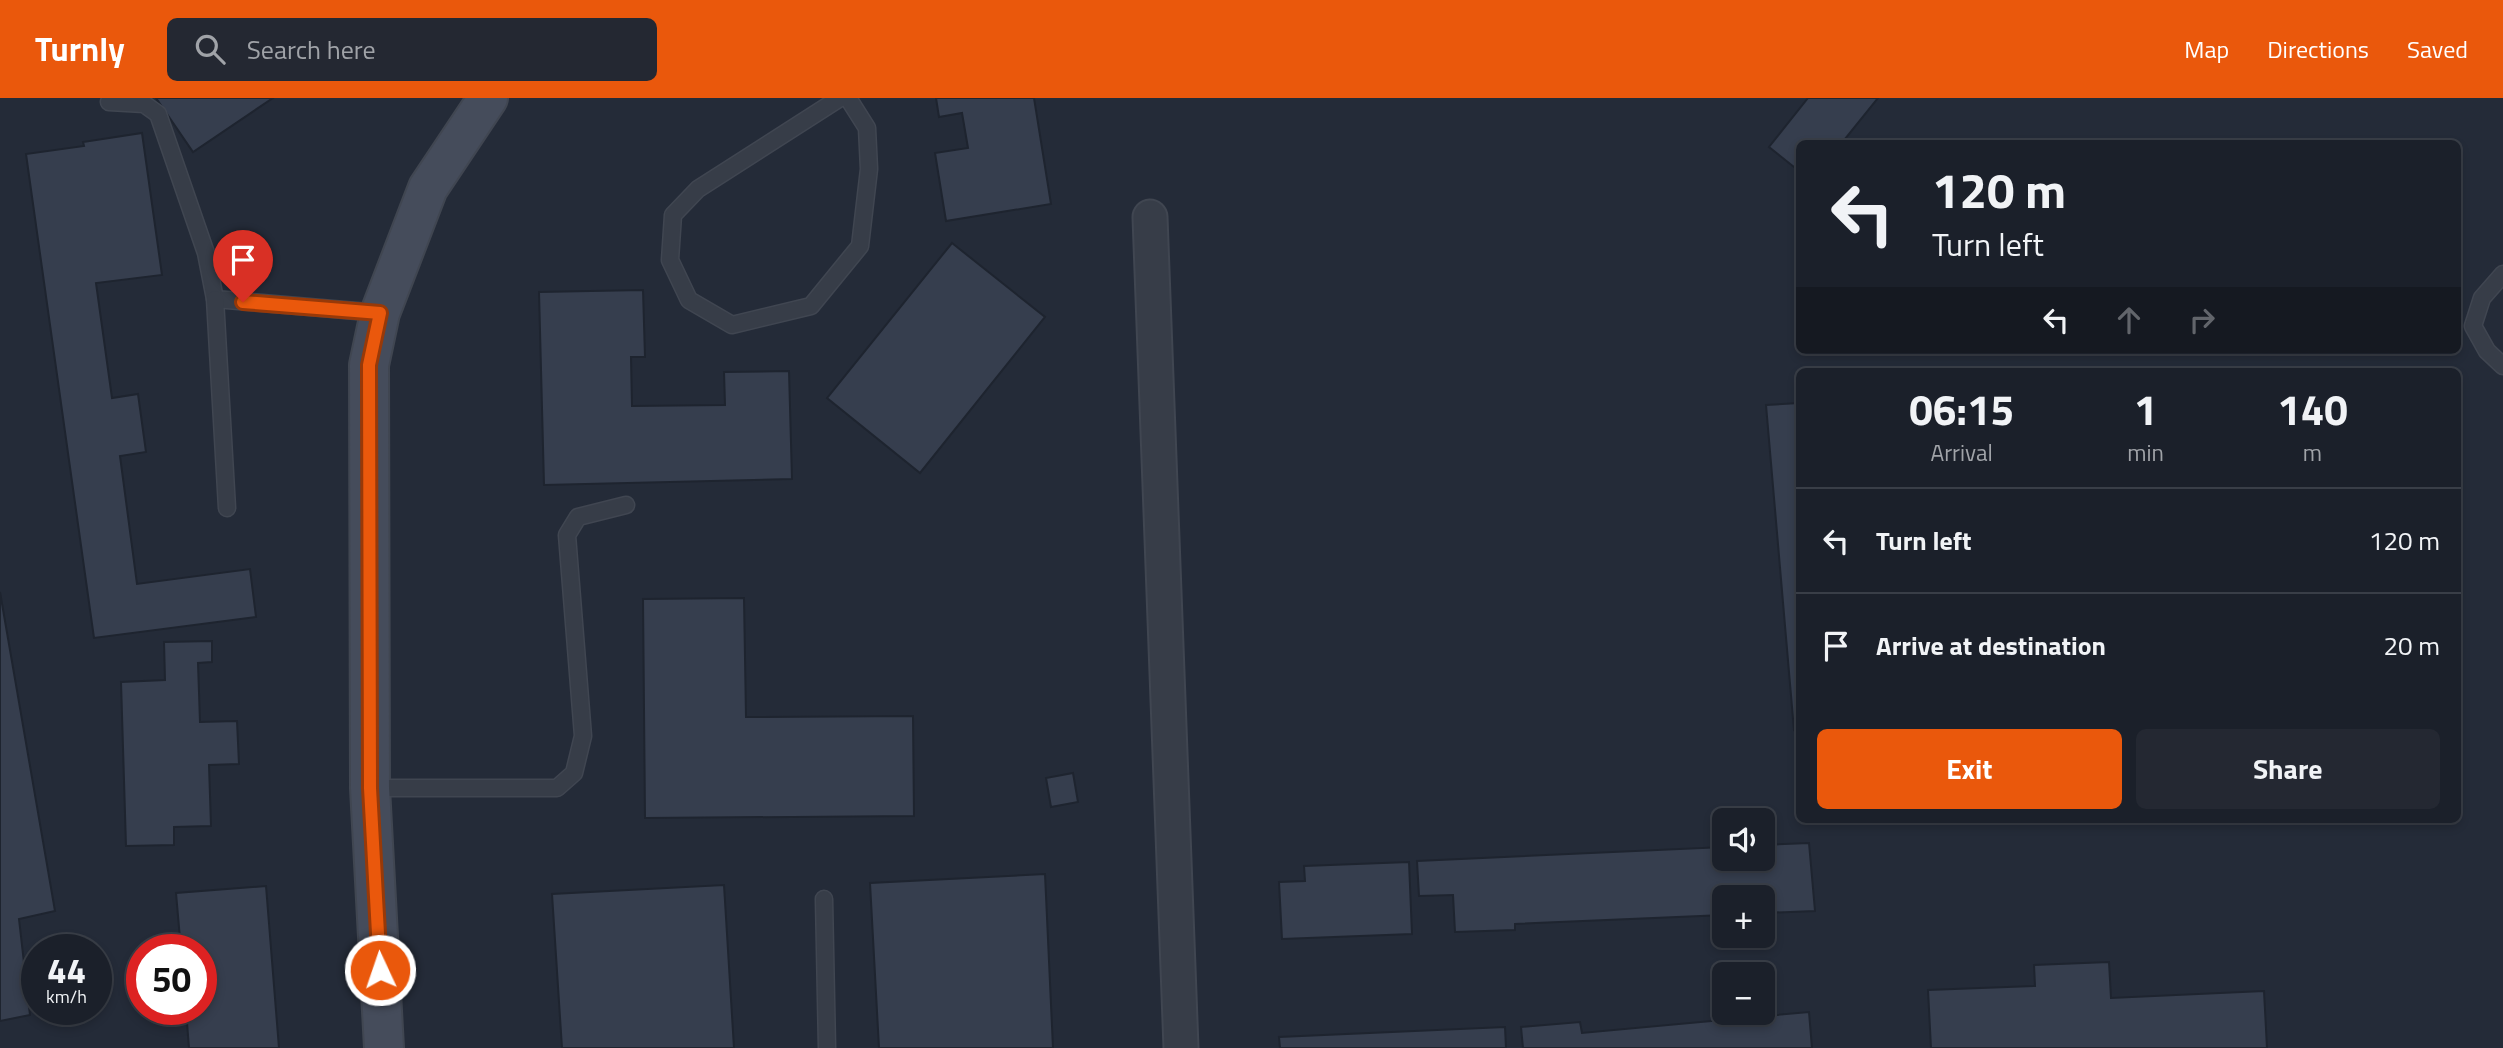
<!DOCTYPE html>
<meta charset="utf-8">
<style>
body{margin:0;font-family:"Titillium Web",sans-serif;background:#242832;color:#f1f3f6;height:100vh;display:flex;flex-direction:column;font-size:26px;white-space:nowrap}
*{box-sizing:border-box;margin:0}
p{font-size:23px;color:#a0a3a8}
.icon{flex:none;width:38px;height:38px;fill:none;stroke:currentColor;stroke-width:2;stroke-linecap:round;stroke-linejoin:round}
.map{position:relative;flex:1;overflow:hidden}
.side{position:absolute;left:1796px;top:270px;width:665px;height:455px;display:flex;flex-direction:column;background:#1b202a;border-radius:10px;box-shadow:0 4px 10px #0003,0 0 0 2px #393e47}
.side>*{flex:none}
.hud{position:absolute;left:1796px;top:42px;width:665px;height:214px;border-radius:10px;box-shadow:0 4px 10px #0003,0 0 0 2px #393e47;background:#1b202a;color:#f1f3f6;overflow:hidden}
.tools{position:absolute;left:1712px;top:710px;display:grid;gap:14px}
.tools a{display:grid;place-items:center;width:63px;height:63px;border-radius:10px;background:#1b202a;box-shadow:0 4px 10px #0003,0 0 0 2px #393e47;font-size:35px}
.speed{position:absolute;left:21px;top:836px;display:flex;gap:14px;font-size:35px;font-weight:700;text-align:center}
.speed>*{display:grid;place-content:center;width:91px;height:91px;border-radius:50%;background:#1b202a;box-shadow:0 4px 10px #0003,0 0 0 2px #393e47;line-height:1}
.speed small{font-size:18px;font-weight:400}
.speed .limit{border:10px solid #d22;background:#fff;color:#111}
.pin{position:absolute;display:grid;place-items:center;width:60px;height:60px;color:#fff;margin:-72px -30px;border-radius:50% 50% 50% 0;rotate:-45deg;box-shadow:0 0 7px #0007}
.pin .icon{rotate:45deg}
.me{position:absolute;width:77px;margin:-38px;rotate:357deg;stroke-linejoin:round;filter:drop-shadow(0 0 5px #0008)}
.turn{display:flex;align-items:center;gap:24px;height:147px;padding:0 21px;font-size:32px}
.turn .icon{width:91px;height:91px;stroke-width:2.5}
.turn b{display:block;font-size:49px;line-height:60px}
.lanes{display:flex;align-items:center;height:66px;padding:0 21px;background:#0003;justify-content:center;gap:35px;direction:ltr}
.lanes .off{opacity:.35}
.eta{display:flex;justify-content:space-evenly;align-items:center;height:119px;text-align:center}
.eta b{font-size:42px;font-weight:700;line-height:49px}
.primary-button{display:flex;gap:14px;margin-top:auto;padding:14px 21px}
.primary-button a{flex:1;height:80px;border-radius:10px;background:#ea580c;color:#fff;font-size:28px;font-weight:700;line-height:80px;text-align:center}
.primary-button a+a{background:#242832;color:#f1f3f6}
ul{padding:0;list-style:none}
li{display:flex;align-items:center;gap:21px;height:105px;padding:0 21px;border-top:2px solid #393e47}
li div{flex:1}
li b{display:block;font-size:26px}
li em{font-style:normal}
header{display:flex;align-items:center;gap:42px;box-sizing:border-box;height:98px;padding:0 35px;background:#ea580c;color:#fff}
header strong{font-size:33px}
nav{display:flex;gap:38px;margin-inline-start:auto;font-size:24px}
.search{width:490px;height:63px;background:#242832;display:flex;align-items:center;gap:18px;box-sizing:border-box;padding:0 24px;border-radius:10px;color:#a0a3a8;font-size:26px}
.map>svg:first-child{display:block}
</style>
<header>
<strong>Turnly</strong>
<div class="search"><svg class="icon" aria-label="search" viewBox="0 0 24 24"><circle cx="10" cy="10" r="6"/><path d="M15 15l6 6"/></svg>Search here</div>
<nav><a>Map</a><a>Directions</a><a>Saved</a></nav>
</header>
<div class="map">
<svg width="2503" height="950" viewBox="0 0 2503 950">
<rect width="100%" height="100%" fill="#242b38"/>
<g fill="#363e4e" stroke="#1e242f" stroke-width="2">
<polygon points="156,0 273,0 193,54"/>
<polygon points="936,0 1034,0 1051,106 946,123 935,55 968,50 962,15 939,19"/>
<polygon points="1808,0 1878,0 1841,46 1799,46 1799,73 1769,49"/>
<polygon points="142,35 162,177 96,185 112,300 138,296 146,354 120,358 137,486 250,471 256,519 94,540 26,56 84,48 83,44"/>
<polygon points="952,145 1045,219 920,375 827,300"/>
<polygon points="1796,167 1799,167 1799,210 1798,210"/>
<polygon points="643,192 645,259 631,259 632,308 725,307 724,274 789,273 792,381 544,387 539,194"/>
<polygon points="1799,305 1799,631 1794,632 1766,307"/>
<polygon points="0,494 55,813 19,821 30,917 0,923"/>
<polygon points="744,500 746,619 913,618 914,718 645,720 643,501"/>
<polygon points="212,543 212,564 198,565 200,624 237,623 239,666 209,667 211,728 174,729 174,747 126,748 121,584 165,582 164,544"/>
<polygon points="1073,675 1078,704 1051,709 1046,680"/>
<polygon points="1809,745 1815,813 1762,815 1762,800 1724,800 1724,817 1515,826 1515,832 1455,834 1453,797 1419,798 1417,763 1724,749 1724,761 1762,761 1762,747"/>
<polygon points="1409,764 1412,836 1282,841 1279,784 1305,783 1304,768"/>
<polygon points="1045,776 1053,950 879,950 870,785"/>
<polygon points="724,787 734,950 562,950 552,796"/>
<polygon points="266,788 279,950 189,950 186,912 201,912 201,852 181,852 176,795"/>
<polygon points="2109,864 2111,900 2264,893 2267,950 1931,950 1928,892 2035,888 2034,867"/>
<polygon points="1809,914 1812,950 1523,950 1521,929 1580,924 1582,935"/>
<polygon points="1505,929 1506,950 1280,950 1279,939"/>
</g>
<g fill="none" stroke-linecap="round" stroke-linejoin="round">
<g stroke="#404651" stroke-width="19">
<g id="service">
<polyline points="840,0 698,91 673,117 670,162 689,202 732,227 811,208 860,148 869,71 867,30 848,0"/>
<polyline points="109,4 144,6 158,16 206,155 215,201 380,215"/>
<polyline points="2503,176 2482,200 2473,228 2487,253 2503,268"/>
<polyline points="215,201 227,410"/>
<polyline points="370,690 557,690 574,675 583,638 567,437 578,419 626,407"/>
<polyline points="824,801 827,950"/>
</g>
</g>
<g stroke="#404651" stroke-width="37">
<polyline id="minor" points="1150,119 1181,950"/>
</g>
<g stroke="#404651" stroke-width="42">
<polyline id="secondary" points="384,950 370,690 369,267 380,215 428,90 488,0"/>
</g>
<use href="#service" stroke="#373d48" stroke-width="16"/>
<use href="#minor" stroke="#373d48" stroke-width="33"/>
<use href="#secondary" stroke="#454c5b" stroke-width="38"/>
</g>
<g fill="none" stroke-linecap="round" stroke-linejoin="round">
<g stroke="#983908" stroke-width="18">
<polyline id="route" points="243,204 380,215 369,267 370,690 380,872"/>
</g>
<use href="#route" stroke="#ea580c" stroke-width="12"/>
</g>
</svg>
<div class="tools">
<a><svg class="icon" aria-label="sound" viewBox="0 0 24 24"><path d="M4 9h4l5-4v14l-5-4H4zM17 9q2 3 0 6"/></svg></a>
<a>+</a>
<a>−</a>
</div>
<div class="speed"><div>44<small>km/h</small></div><div class="limit">50</div></div>
<div class="pin" style="left:243px;top:204px;background:#d93025"><svg class="icon" aria-label="arrive" viewBox="0 0 24 24"><path d="M6 21V4h12l-3 4 3 4H6"/></svg></div>
<svg class="me" style="left:380px;top:872px" viewBox="-20 -20 40 40"><circle r="17" fill="#ea580c" stroke="#fff" stroke-width="3"/><path d="M0-11L8 9 0 5-8 9z" fill="#fff"/></svg>
<div class="hud">
<div class="turn"><svg class="icon" aria-label="left" viewBox="0 0 24 24"><path d="M17 20v-9H6M10 6l-5 5 5 5"/></svg><div><b>120 m</b>Turn left</div></div>
<div class="lanes"><svg class="icon" aria-label="left" viewBox="0 0 24 24"><path d="M17 20v-9H6M10 6l-5 5 5 5"/></svg><svg class="icon off" aria-label="ahead" viewBox="0 0 24 24"><path d="M12 20V5M6 11l6-6 6 6"/></svg><svg class="icon off" aria-label="right" viewBox="0 0 24 24"><path d="M7 20v-9h11M14 6l5 5-5 5"/></svg></div>
</div>
<section class="side">
<div class="eta">
<div><b>06:15</b><p>Arrival</p></div>
<div><b>1</b><p>min</p></div>
<div><b>140</b><p>m</p></div>
</div>
<ul>
<li><svg class="icon" aria-label="left" viewBox="0 0 24 24"><path d="M17 20v-9H6M10 6l-5 5 5 5"/></svg><div><b>Turn left</b></div><em>120 m</em></li>
<li><svg class="icon" aria-label="arrive" viewBox="0 0 24 24"><path d="M6 21V4h12l-3 4 3 4H6"/></svg><div><b>Arrive at destination</b></div><em>20 m</em></li>
</ul>
<div class="primary-button"><a>Exit</a><a>Share</a></div>
</section>
</div>
